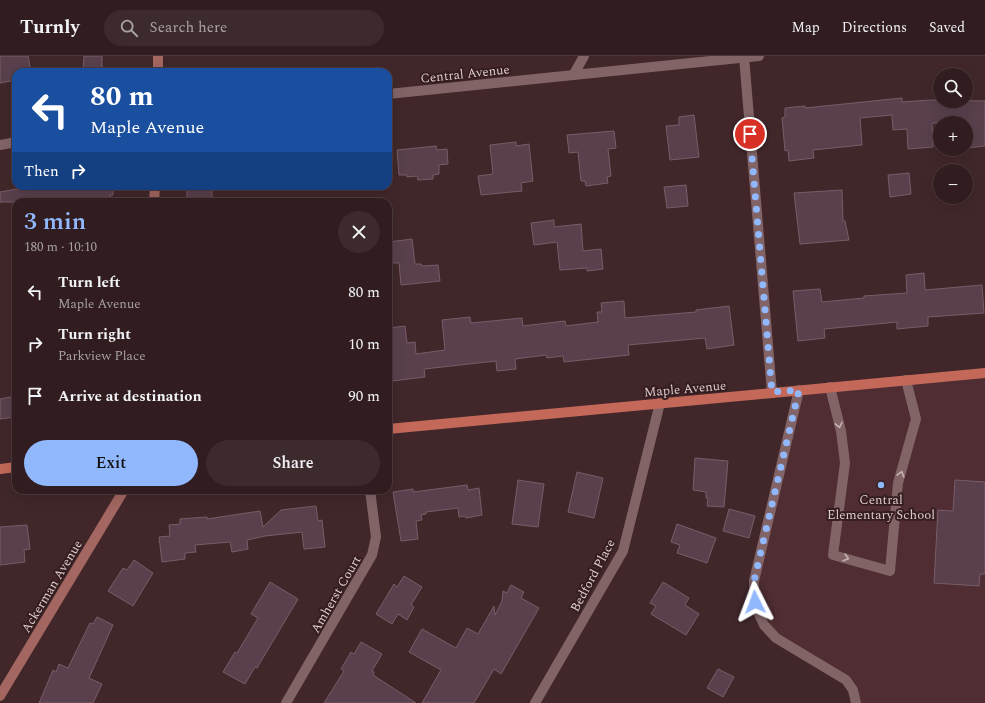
<!DOCTYPE html>
<meta charset="utf-8">
<style>
body{margin:0;font-family:Spectral,serif;background:#3d2a2d;color:#f1f3f6;height:100vh;display:flex;flex-direction:column;font-size:15px;white-space:nowrap}
*{box-sizing:border-box;margin:0}
p{font-size:13px;color:#a8a2a5}
.icon{flex:none;width:22px;height:22px;fill:none;stroke:currentColor;stroke-width:2;stroke-linecap:round;stroke-linejoin:round}
.map{position:relative;flex:1;overflow:hidden}
.side{position:absolute;left:12px;top:142px;width:380px;height:296px;display:flex;flex-direction:column;background:#311d20;border-radius:12px;box-shadow:0 4px 16px #0002,0 0 0 1px #4c3b3e}
.side>*{flex:none}
.banner{position:absolute;left:12px;top:12px;width:380px;height:122px;border-radius:12px;box-shadow:0 4px 16px #0002,0 0 0 1px #4c3b3e;background:#1a4fa0;color:#fff;overflow:hidden}
.tools{position:absolute;left:933px;top:12px;display:grid;gap:8px}
.tools a{display:grid;place-items:center;width:40px;height:40px;border-radius:50%;background:#311d20;box-shadow:0 4px 16px #0002,0 0 0 1px #4c3b3e;font-size:20px}
.pin{position:absolute;display:grid;place-items:center;width:34px;height:34px;color:#fff;margin:-17px;border:2px solid #fff;border-radius:50%;box-shadow:0 1px 4px #0007}
.me{position:absolute;width:44px;margin:-22px;rotate:357deg;stroke-linejoin:round;filter:drop-shadow(0 0 3px #0008)}
.turn{display:flex;align-items:center;gap:14px;height:84px;padding:0 12px;font-size:18px}
.turn .icon{width:52px;height:52px;stroke-width:2.5}
.turn b{display:block;font-size:28px;line-height:34px}
.then{display:flex;align-items:center;height:38px;padding:0 12px;background:#0003;gap:8px;font-size:15px}
.round{display:grid;place-items:center;flex:none;width:42px;height:42px;border-radius:21px;background:#3d2a2d}
.summary{display:flex;align-items:center;justify-content:space-between;height:68px;padding:0 12px}
h1{font-size:24px;font-weight:600;line-height:30px;color:#91b8fd}
.button{display:flex;gap:8px;margin-top:auto;padding:8px 12px}
.button a{flex:1;height:46px;border-radius:24px;background:#91b8fd;color:#111;font-size:16px;font-weight:600;line-height:46px;text-align:center}
.button a+a{background:#3d2a2d;color:#f1f3f6}
ul{padding:0;list-style:none}
li{display:flex;align-items:center;gap:12px;height:52px;padding:0 12px}
li div{flex:1}
li b{display:block;font-size:15px}
li em{font-style:normal}
header{display:flex;align-items:center;gap:24px;box-sizing:border-box;height:56px;padding:0 20px;background:#311d20;border-bottom:1px solid #4c3b3e}
header strong{font-size:19px}
nav{display:flex;gap:22px;margin-inline-start:auto;font-size:14px}
.search{width:280px;height:36px;background:#3d2a2d;display:flex;align-items:center;gap:10px;box-sizing:border-box;padding:0 14px;border-radius:22px;color:#a8a2a5;font-size:15px}
.map>svg:first-child{display:block}
</style>
<header>
<strong>Turnly</strong>
<div class="search"><svg class="icon" aria-label="search" viewBox="0 0 24 24"><circle cx="10" cy="10" r="6"/><path d="M15 15l6 6"/></svg>Search here</div>
<nav><a>Map</a><a>Directions</a><a>Saved</a></nav>
</header>
<div class="map">
<svg width="985" height="647" viewBox="0 0 985 647">
<rect width="100%" height="100%" fill="#41272a"/>
<polygon fill="#4f2d32" points="985,317 985,647 858,647 853,634 776,582 754,538 799,334"/>
<g fill="#59404c" stroke="#785d69">
<polygon points="0,0 28,0 31,16 16,16 16,24 0,27"/>
<polygon points="84,0 102,0 102,15 83,15"/>
<polygon points="902,42 902,46 930,44 985,45 985,90 966,92 966,67 932,67 933,91 908,93 907,73 893,74 892,59 860,62 862,89 813,94 814,102 789,105 788,94 785,95 782,62 785,61 785,52 805,50 805,52"/>
<polygon points="694,59 699,101 670,104 666,70 679,69 679,61"/>
<polygon points="614,75 616,92 608,93 611,120 607,121 608,127 586,130 585,125 581,125 578,96 569,97 567,79"/>
<polygon points="516,86 516,90 529,88 533,125 521,127 522,135 481,139 478,120 493,118 490,89"/>
<polygon points="436,90 437,94 447,93 448,108 439,109 439,118 433,119 433,123 418,124 417,120 407,121 407,119 399,119 397,94"/>
<polygon points="909,117 911,138 890,141 888,119"/>
<polygon points="686,129 688,150 667,152 664,131"/>
<polygon points="34,130 113,130 113,139 110,139 112,146 84,146 84,144 67,146 0,146 0,136"/>
<rect x="187" y="130" width="25" height="16"/>
<polygon points="842,134 843,165 845,165 849,184 800,188 794,137"/>
<polygon points="554,164 554,171 581,168 583,195 601,193 603,213 587,215 587,212 560,214 557,186 534,189 531,167"/>
<polygon points="412,183 415,208 421,208 422,210 438,209 440,225 401,229 399,207 392,207 389,186"/>
<polygon points="924,217 925,234 982,229 984,257 928,261 928,270 897,273 897,266 824,273 825,282 798,285 793,235 820,233 822,246 864,242 864,240 907,237 906,219"/>
<polygon points="624,245 625,262 696,256 696,254 729,250 734,289 707,293 705,282 628,289 629,299 564,306 563,300 547,302 546,299 515,303 516,313 497,315 496,305 424,313 425,321 392,325 388,297 388,272 405,270 407,287 415,286 416,298 445,294 442,264 470,261 471,267 522,262 523,270 565,265 566,270 598,266 597,256 602,256 601,247"/>
<polygon points="16,340 16,361 0,363 0,343"/>
<polygon points="695,402 728,405 724,451 707,450 708,442 706,442 706,436 693,434"/>
<polygon points="577,416 603,422 594,462 568,456"/>
<polygon points="518,424 544,428 538,471 512,468"/>
<polygon points="955,424 985,426 985,518 980,518 979,530 934,527 938,454 953,455"/>
<polygon points="467,429 468,434 479,432 482,459 466,462 465,460 459,461 458,452 426,456 426,458 421,459 422,464 416,465 418,483 401,485 393,436 413,433 413,436"/>
<polygon points="316,450 318,465 322,464 325,491 304,493 302,476 265,480 247,484 248,493 232,496 230,486 195,489 196,496 185,497 185,503 162,506 159,481 170,480 169,469 180,468 180,463 207,461 207,463 260,455 263,471 281,454"/>
<polygon points="729,453 755,460 749,482 723,475"/>
<polygon points="677,468 716,482 707,507 677,497 680,489 671,486"/>
<polygon points="27,469 30,493 24,494 25,506 0,509 0,471"/>
<polygon points="134,504 153,517 133,550 108,535 123,512 127,514"/>
<polygon points="404,520 422,531 411,549 414,551 407,564 398,558 392,568 376,558 394,528 397,531"/>
<polygon points="270,526 298,543 257,612 255,611 245,628 223,616 235,596 237,597 258,562 251,558"/>
<polygon points="663,526 689,542 685,549 699,558 686,579 651,558 656,550 650,547"/>
<polygon points="511,529 524,536 521,542 539,552 501,618 494,613 474,647 422,647 441,614 409,596 422,573 456,592 467,572 478,578 494,550 495,559 502,545 503,535 507,537"/>
<polygon points="97,561 113,569 89,622 102,628 93,647 39,647 53,614 56,616 59,608 68,612 90,567 93,568"/>
<polygon points="361,586 382,598 372,615 374,616 373,619 416,647 324,647 344,615 341,613 351,596 354,598"/>
<polygon points="718,613 734,621 723,641 707,632"/>
</g>
<g fill="none" stroke-linecap="round" stroke-linejoin="round">
<polyline stroke="#826467" stroke-width="10" points="830,331 841,375 845,407 833,499 890,515 898,427 916,363 906,324"/>
<g stroke="#826467" stroke-width="10">
<polyline points="744,1 772,337"/>
<polyline points="574,18 584,0"/>
<polyline points="388,38 759,0"/>
<polyline points="0,89 16,86"/>
<polyline points="799,334 754,525 754,538 757,554 764,569 776,582 846,624 853,634 856,647"/>
<polyline points="286,647 372,499 376,481 370,434"/>
<polyline points="535,647 623,495 660,347"/>
</g>
<g stroke="#a36660" stroke-width="10">
<polyline points="158,16 158,0"/>
<polyline points="154,146 155,130"/>
<polyline points="0,640 124,434"/>
</g>
<g stroke="#c46959" stroke-width="10">
<polyline points="388,373 985,317"/>
<polyline points="0,413 16,411"/>
</g>
</g>
<defs><path id="oneway-chevron" d="M-2-3.5L2.5 0L-2 3.5" fill="none" stroke-width="1.6" stroke-linecap="round" stroke-linejoin="round"/></defs>
<g stroke="#c7b3b4">
<use href="#oneway-chevron" transform="translate(839 369) rotate(77)"/>
<use href="#oneway-chevron" transform="translate(901 418) rotate(-75)"/>
<use href="#oneway-chevron" transform="translate(846 502) rotate(16)"/>
</g>
<g fill="none" stroke-linecap="round" stroke-linejoin="round">
<polyline stroke="#91b8fd" stroke-width="7" stroke-dasharray="0 12.6" points="750,78 772,336 799,334 754,525 754,538 755,546"/>
</g>
<circle fill="#91b8fd" stroke="#361d20" stroke-width="1.5" cx="881" cy="429" r="4"/>
<g text-anchor="middle" stroke-width="4" stroke-linejoin="round" paint-order="stroke">
<g font-size="13" fill="#decdce" stroke="#361d20">
<text transform="translate(465 17) rotate(-6)" y="5">Central Avenue</text>
<text transform="translate(685 332) rotate(-5)" y="5">Maple Avenue</text>
<text transform="translate(592 519) rotate(-62)" y="5">Bedford Place</text>
<text transform="translate(51 530) rotate(-59)" y="5">Ackerman Avenue</text>
<text transform="translate(335 538) rotate(-60)" y="5">Amherst Court</text>
</g>
<g font-size="13" fill="#decdce" stroke="#361d20">
<text x="881" y="448">Central<tspan x="881" dy="15">Elementary School</tspan></text>
</g>
</g>
</svg>
<div class="tools">
<a><svg class="icon" aria-label="search" viewBox="0 0 24 24"><circle cx="10" cy="10" r="6"/><path d="M15 15l6 6"/></svg></a>
<a>+</a>
<a>−</a>
</div>
<div class="pin" style="left:750px;top:78px;background:#d93025"><svg class="icon" aria-label="arrive" viewBox="0 0 24 24"><path d="M6 21V4h12l-3 4 3 4H6"/></svg></div>
<svg class="me" style="left:755px;top:546px" viewBox="-20 -20 40 40"><path d="M0-17L14 15 0 8-14 15z" fill="#91b8fd" stroke="#fff" stroke-width="4"/></svg>
<div class="banner">
<div class="turn"><svg class="icon" aria-label="left" viewBox="0 0 24 24"><path d="M17 20v-9H6M10 6l-5 5 5 5"/></svg><div><b>80 m</b>Maple Avenue</div></div>
<div class="then">Then<svg class="icon" aria-label="right" viewBox="0 0 24 24"><path d="M7 20v-9h11M14 6l5 5-5 5"/></svg></div>
</div>
<section class="side">
<div class="summary"><div><h1>3 min</h1><p>180 m · 10:10</p></div><a class="round"><svg class="icon" aria-label="close" viewBox="0 0 24 24"><path d="M6 6l12 12M18 6L6 18"/></svg></a></div>
<ul>
<li><svg class="icon" aria-label="left" viewBox="0 0 24 24"><path d="M17 20v-9H6M10 6l-5 5 5 5"/></svg><div><b>Turn left</b><p>Maple Avenue</p></div><em>80 m</em></li>
<li><svg class="icon" aria-label="right" viewBox="0 0 24 24"><path d="M7 20v-9h11M14 6l5 5-5 5"/></svg><div><b>Turn right</b><p>Parkview Place</p></div><em>10 m</em></li>
<li><svg class="icon" aria-label="arrive" viewBox="0 0 24 24"><path d="M6 21V4h12l-3 4 3 4H6"/></svg><div><b>Arrive at destination</b></div><em>90 m</em></li>
</ul>
<div class="button"><a>Exit</a><a>Share</a></div>
</section>
</div>
